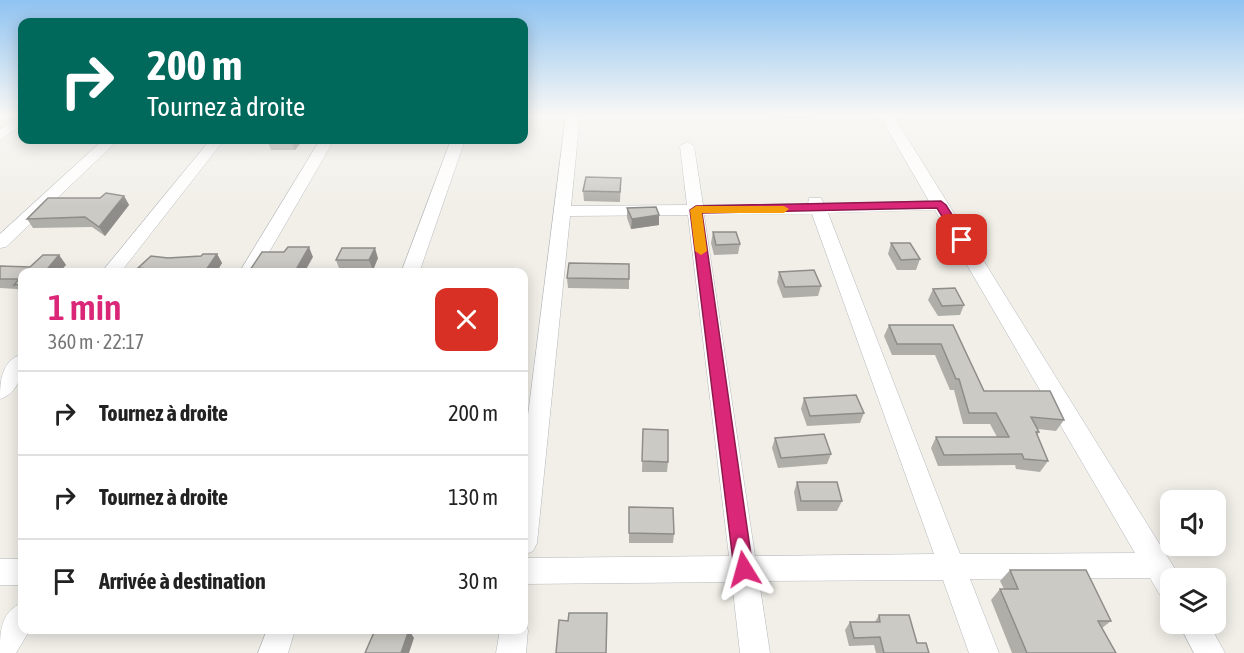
<!DOCTYPE html>
<html lang="fr">
<meta charset="utf-8">
<style>
body{margin:0;font-family:"Asap Condensed",sans-serif;background:#f6f6f6;color:#222;height:100vh;display:flex;flex-direction:column;font-size:22px;white-space:nowrap}
*{box-sizing:border-box;margin:0}
p{font-size:20px;color:#767676}
.icon{flex:none;width:33px;height:33px;fill:none;stroke:currentColor;stroke-width:2;stroke-linecap:round;stroke-linejoin:round}
.map{position:relative;flex:1;overflow:hidden}
.panel{position:absolute;left:18px;top:268px;width:510px;height:366px;display:flex;flex-direction:column;background:#fff;border-radius:12px;box-shadow:0 3px 15px #0003}
.panel>*{flex:none}
.banner{position:absolute;left:18px;top:18px;width:510px;height:126px;border-radius:12px;box-shadow:0 3px 15px #0003;background:#00695c;color:#fff;overflow:hidden}
.buttons{position:absolute;left:1160px;top:490px;display:grid;gap:12px}
.buttons a{display:grid;place-items:center;width:66px;height:66px;border-radius:12px;background:#fff;box-shadow:0 3px 15px #0003;font-size:30px}
.pin{position:absolute;display:grid;place-items:center;width:51px;height:51px;color:#fff;margin:-26px;border-radius:12px;box-shadow:0 3px 9px #0006}
.me{position:absolute;width:66px;margin:-33px;rotate:352deg;stroke-linejoin:round;filter:drop-shadow(0 0 4px #0008)}
.turn{display:flex;align-items:center;gap:21px;height:126px;padding:0 30px;font-size:27px}
.turn .icon{width:78px;height:78px;stroke-width:2.5}
.turn b{display:block;font-size:42px;line-height:51px}
.round{display:grid;place-items:center;flex:none;width:63px;height:63px;border-radius:12px;background:#f6f6f6}
.head{display:flex;align-items:center;justify-content:space-between;height:102px;padding:0 30px}
h1{font-size:36px;font-weight:600;line-height:45px;color:#db2777}
ul{padding:0;list-style:none}
li{display:flex;align-items:center;gap:18px;height:84px;padding:0 30px;border-top:2px solid #e0e0e0}
li div{flex:1}
li b{display:block;font-size:22px}
li em{font-style:normal}
.map>svg:first-child{display:block}
</style>
<div class="map">
<svg width="1244" height="653" viewBox="0 0 1244 653">
<rect width="100%" height="100%" fill="#f1efe8"/>
<g fill="none" stroke-linecap="round" stroke-linejoin="round">
<g stroke="#b5b8bc" stroke-width="1">
<g id="minor">
<polygon points="22,115 22,125 0,140 0,129"/>
<path d="M 566,115 L 580,115 L 571,206 L 687,205 L 680,146 L 687,142 L 694,146 L 703,205 L 808,204 L 809,198 L 821,198 L 824,204 L 929,201 L 879,115 L 893,115 L 1180,577 L 1181,579 L 1170,579 L 1170,599 L 1160,595 L 1150,578 L 970,579 L 999,653 L 969,653 L 943,580 L 759,581 L 770,653 L 740,653 L 732,582 L 524,584 L 524,558 L 729,556 L 688,215 L 570,216 L 537,543 L 533,551 L 524,555 L 524,447 ZM 935,210 L 1135,553 L 960,554 L 828,213 ZM 812,214 L 934,554 L 755,556 L 704,215 Z"/>
<polygon points="103,140 118,140 6,247 0,248 0,234"/>
<polygon points="210,140 224,140 120,273 101,273"/>
<polygon points="320,140 334,140 257,273 239,273"/>
<polygon points="451,140 465,140 419,273 401,273"/>
<path d="M 22,354 C 24,372 19,393 0,399 C 0,381 1,361 22,354 Z"/>
<rect x="0" y="559" width="22" height="26"/>
<path d="M 22,603 L 22,630 L 30,630 L 16,653 L 0,653 C 0,632 0,612 22,603 Z"/>
<polygon points="524,620 528,630 526,653 496,653 500,630 524,630"/>
<polygon points="1179,624 1209,624 1225,653 1194,653"/>
<polygon points="267,630 295,630 288,653 258,653"/>
</g>
</g>
<use href="#minor" fill="#fff" fill-rule="evenodd"/>
</g>
<g fill="#afaea9">
<polygon points="769,115 813,115 812,118 770,117"/>
<polygon points="267,140 303,140 295,150 271,150"/>
<polygon points="621,178 620,202 584,201 583,191"/>
<polygon points="124,196 129,205 105,236 92,227 33,228 27,219 100,198"/>
<polygon points="627,208 659,215 659,225 631,229 627,218"/>
<polygon points="713,232 740,244 738,254 714,255 711,243"/>
<polygon points="891,243 920,259 916,270 897,270 888,254"/>
<polygon points="217,254 222,263 216,273 141,273 138,268 168,258 201,256"/>
<polygon points="59,255 66,265 22,273 22,294 17,289 0,288 0,266 30,267"/>
<polygon points="378,258 373,270 340,271 336,260"/>
<polygon points="629,264 629,289 568,288 567,278"/>
<polygon points="779,272 821,286 818,296 783,298 777,282"/>
<polygon points="933,289 964,305 960,315 938,316 928,300"/>
<polygon points="889,325 953,325 984,391 1064,420 1056,431 1038,429 1039,432 1037,435 1048,461 1040,472 1016,469 1015,465 938,466 931,448 936,437 997,437 990,424 963,424 954,390 950,390 935,355 892,355 884,336"/>
<polygon points="804,398 864,413 860,423 807,426 801,409"/>
<polygon points="643,429 668,462 667,472 642,472"/>
<polygon points="775,438 831,454 827,464 778,468 772,448"/>
<polygon points="797,482 842,501 837,511 797,511 794,492"/>
<polygon points="629,507 674,534 673,543 629,543"/>
<polygon points="1010,570 1111,621 1102,628 1116,653 1012,653 991,600 1000,589 1004,589 1000,581"/>
<polygon points="879,615 917,643 929,653 876,653 874,645 849,646 845,630 850,622 875,622"/>
</g>
<g fill="#8f8d8a">
<polygon points="292,140 303,140 295,150 291,141"/>
<polygon points="124,196 129,205 105,236 99,227"/>
<polygon points="659,215 659,225 631,229 632,219"/>
<polygon points="309,247 313,257 304,273 294,273"/>
<polygon points="375,248 378,258 373,270 369,260"/>
<polygon points="217,254 222,263 216,273 204,273"/>
<polygon points="59,255 66,265 59,273 44,273"/>
<polygon points="409,630 414,638 409,653 401,653"/>
</g>
<g fill="#cccac5" stroke="#8f8d8a" stroke-width="1.5">
<polygon points="586,177 621,178 620,192 583,191"/>
<polygon points="106,193 124,196 99,227 85,217 27,219 48,198 100,198"/>
<polygon points="656,207 659,215 632,219 627,208"/>
<polygon points="713,232 736,232 740,244 716,245"/>
<polygon points="891,243 910,243 920,259 901,260"/>
<polygon points="288,247 309,247 294,273 248,273 262,252 284,252"/>
<polygon points="342,248 375,248 369,260 336,260"/>
<polygon points="203,254 217,254 204,273 188,273 189,272 155,273 157,270 138,268 151,256 168,258 201,256"/>
<polygon points="43,255 59,255 44,273 22,273 22,284 14,285 19,279 0,279 0,266 30,267"/>
<polygon points="569,263 629,264 629,279 567,278"/>
<polygon points="814,270 821,286 785,287 779,272"/>
<polygon points="955,288 964,305 942,306 933,289"/>
<polygon points="889,325 953,325 984,391 1050,391 1064,420 1031,417 1039,432 1036,432 1048,461 1024,459 1022,454 944,455 936,437 1009,437 996,413 969,413 959,379 956,379 941,344 897,344"/>
<polygon points="856,395 864,413 810,416 804,398"/>
<polygon points="643,429 668,430 668,462 642,461"/>
<polygon points="824,434 831,454 781,458 775,438"/>
<polygon points="797,482 837,482 842,501 801,501"/>
<polygon points="629,507 673,508 674,534 629,533"/>
<polygon points="1010,570 1086,570 1111,621 1098,621 1116,653 1027,653 1000,589 1018,589"/>
<polygon points="569,613 607,613 606,653 556,653 559,620 568,621"/>
<polygon points="879,615 909,615 917,643 926,643 929,653 884,653 880,637 854,638 850,622 880,622"/>
<polygon points="375,630 409,630 401,653 365,653"/>
</g>
<linearGradient id="sky" x2="0" y2="1"><stop stop-color="#8fc3f1"/><stop offset="0.56" stop-color="#f9f8f5"/><stop offset="1" stop-color="#f9f8f5" stop-opacity="0"/></linearGradient>
<rect width="1244" height="206" fill="url(#sky)"/>
<polygon fill="#db2777" stroke="#8e194d" stroke-width="1.5" points="941,201 946,205 968,240 967,243 958,243 937,208 702,213 753,569 750,576 744,578 737,576 734,569 690,210 696,206"/>
<polygon fill="#f59e0b" points="696,206 784,206 789,209 784,213 702,213 707,251 701,255 695,251 690,210"/>
</svg>
<div class="buttons">
<a><svg class="icon" aria-label="sound" viewBox="0 0 24 24"><path d="M4 9h4l5-4v14l-5-4H4zM17 9q2 3 0 6"/></svg></a>
<a><svg class="icon" aria-label="layers" viewBox="0 0 24 24"><path d="M12 4l9 5-9 5-9-5zM3 14l9 5 9-5"/></svg></a>
</div>
<div class="pin" style="left:962px;top:240px;background:#d93025"><svg class="icon" aria-label="arrive" viewBox="0 0 24 24"><path d="M6 21V4h12l-3 4 3 4H6"/></svg></div>
<svg class="me" style="left:744px;top:569px" viewBox="-20 -20 40 40"><path d="M0-17L14 15 0 8-14 15z" fill="#db2777" stroke="#fff" stroke-width="4"/></svg>
<div class="banner">
<div class="turn"><svg class="icon" aria-label="right" viewBox="0 0 24 24"><path d="M7 20v-9h11M14 6l5 5-5 5"/></svg><div><b>200 m</b>Tournez à droite</div></div>
</div>
<section class="panel">
<div class="head"><div><h1>1 min</h1><p>360 m · 22:17</p></div><a class="round" style="background:#d93025;color:#fff"><svg class="icon" aria-label="close" viewBox="0 0 24 24"><path d="M6 6l12 12M18 6L6 18"/></svg></a></div>
<ul>
<li><svg class="icon" aria-label="right" viewBox="0 0 24 24"><path d="M7 20v-9h11M14 6l5 5-5 5"/></svg><div><b>Tournez à droite</b></div><em>200 m</em></li>
<li><svg class="icon" aria-label="right" viewBox="0 0 24 24"><path d="M7 20v-9h11M14 6l5 5-5 5"/></svg><div><b>Tournez à droite</b></div><em>130 m</em></li>
<li><svg class="icon" aria-label="arrive" viewBox="0 0 24 24"><path d="M6 21V4h12l-3 4 3 4H6"/></svg><div><b>Arrivée à destination</b></div><em>30 m</em></li>
</ul>
</section>
</div>
